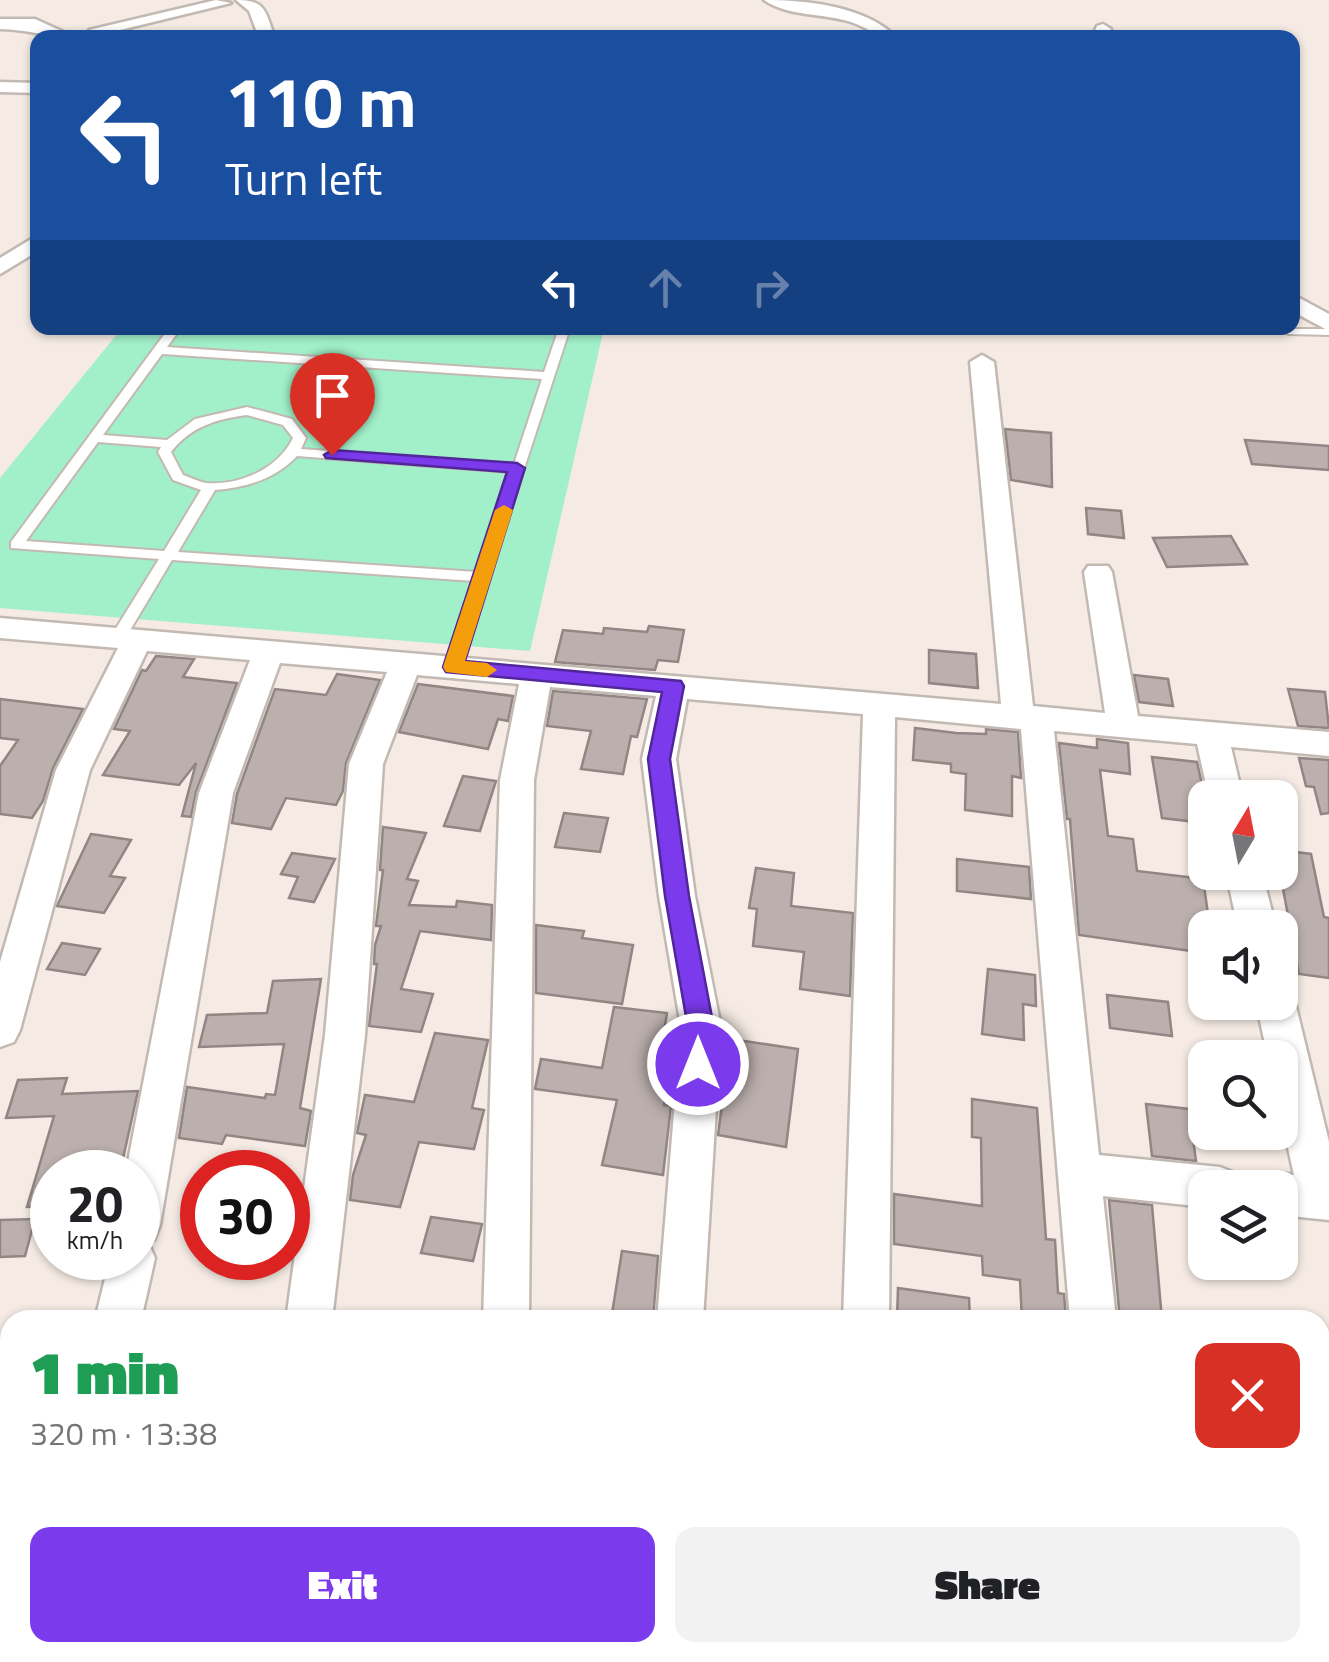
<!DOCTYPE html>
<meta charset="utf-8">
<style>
body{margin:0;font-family:"Titillium Web",sans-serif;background:#f2f2f2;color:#202124;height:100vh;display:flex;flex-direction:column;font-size:38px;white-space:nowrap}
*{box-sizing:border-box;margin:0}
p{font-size:32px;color:#757577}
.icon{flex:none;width:55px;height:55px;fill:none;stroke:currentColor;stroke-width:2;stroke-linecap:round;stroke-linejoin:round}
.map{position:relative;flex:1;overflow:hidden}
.details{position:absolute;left:0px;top:1310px;width:1330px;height:352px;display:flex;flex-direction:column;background:#fff;border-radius:30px 30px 0 0;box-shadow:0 2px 8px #0004}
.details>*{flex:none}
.hud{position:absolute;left:30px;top:30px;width:1270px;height:305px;border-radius:20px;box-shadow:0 2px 8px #0004;background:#1a4fa0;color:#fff;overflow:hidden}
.needle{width:65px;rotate:10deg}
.fabs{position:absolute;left:1188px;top:780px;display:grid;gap:20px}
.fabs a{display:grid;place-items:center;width:110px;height:110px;border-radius:20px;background:#fff;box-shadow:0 2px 8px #0004;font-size:50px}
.speed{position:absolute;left:30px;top:1150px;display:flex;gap:20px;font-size:50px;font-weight:700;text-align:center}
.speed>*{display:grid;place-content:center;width:130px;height:130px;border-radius:50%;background:#fff;box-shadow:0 2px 8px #0004;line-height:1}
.speed small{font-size:25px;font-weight:400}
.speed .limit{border:15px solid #d22;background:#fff;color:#111}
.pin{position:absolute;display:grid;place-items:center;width:85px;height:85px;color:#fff;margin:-102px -42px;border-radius:50% 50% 50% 0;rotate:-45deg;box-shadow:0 0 10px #0007}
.pin .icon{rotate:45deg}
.me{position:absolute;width:110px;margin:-55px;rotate:0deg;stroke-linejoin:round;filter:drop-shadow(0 0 8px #0008)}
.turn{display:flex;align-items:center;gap:35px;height:210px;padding:0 30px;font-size:45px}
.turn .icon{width:130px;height:130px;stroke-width:2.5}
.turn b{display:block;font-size:70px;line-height:85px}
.lanes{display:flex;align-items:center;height:95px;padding:0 30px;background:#0003;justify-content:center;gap:50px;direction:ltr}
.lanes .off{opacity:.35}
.round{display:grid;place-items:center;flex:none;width:105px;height:105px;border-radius:20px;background:#f2f2f2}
.summary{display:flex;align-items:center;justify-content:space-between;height:170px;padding:0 30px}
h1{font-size:60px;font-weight:800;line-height:75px;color:#1e9e55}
.button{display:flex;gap:20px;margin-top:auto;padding:20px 30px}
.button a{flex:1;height:115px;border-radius:20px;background:#7c3aed;color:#fff;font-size:40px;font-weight:800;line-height:115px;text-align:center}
.button a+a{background:#f2f2f2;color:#202124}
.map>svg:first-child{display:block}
</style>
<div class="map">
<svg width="1329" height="1662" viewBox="0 0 1329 1662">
<rect width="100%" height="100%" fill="#f5ebe4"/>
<polygon fill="#a1f0c9" points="122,328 604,328 530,651 0,608 0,478"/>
<g fill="#bcb0ae" stroke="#918684" stroke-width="2.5">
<polygon points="1005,429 1051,433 1052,487 1011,480"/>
<polygon points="1245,440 1329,446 1329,470 1252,464"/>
<polygon points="1086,508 1121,511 1124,538 1088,534"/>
<polygon points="1231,536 1247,564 1167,567 1153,538"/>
<polygon points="649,626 684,630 678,662 658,660 655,670 555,662 563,630 603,634 604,628 647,632"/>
<polygon points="929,650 976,654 978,688 929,683"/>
<polygon points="156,656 194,659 183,677 237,683 196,792 191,817 182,816 196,763 179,785 103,775 130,731 114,729 142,670 146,671"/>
<polygon points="337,674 380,680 346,763 343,791 336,805 286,798 271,829 232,823 237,794 275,689 326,695"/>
<polygon points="1134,675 1168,679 1173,706 1139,702"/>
<polygon points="418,684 513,696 508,721 498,719 488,749 399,732"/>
<polygon points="1288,689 1325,692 1329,728 1298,726"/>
<polygon points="553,691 647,699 637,737 631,736 623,774 581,769 591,731 547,726"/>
<polygon points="0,699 83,709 53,768 43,801 32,818 0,814 0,766 18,740 0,738"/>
<polygon points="915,728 956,733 986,734 986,729 1018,732 1021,778 1012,776 1012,816 965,810 966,774 951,772 951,764 913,760"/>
<polygon points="1097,739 1128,743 1130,774 1100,770 1108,836 1133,839 1137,871 1203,879 1210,928 1205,928 1205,953 1079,935 1070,819 1067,819 1059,743 1097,748"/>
<polygon points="1152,757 1197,762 1205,798 1205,823 1162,818"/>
<polygon points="1299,758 1329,760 1329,813 1321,814 1314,787 1306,786"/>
<polygon points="463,776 496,781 480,831 444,826"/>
<polygon points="564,813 608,818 600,852 555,847"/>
<polygon points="383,827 426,833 407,879 418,881 409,905 456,907 457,901 492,905 491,940 420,931 401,989 433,994 421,1032 369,1026 377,964 374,964 375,945 381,926 376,926 383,870 380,870"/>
<polygon points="91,834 131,840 110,876 125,878 104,913 57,906"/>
<polygon points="1280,850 1311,854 1324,917 1329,918 1329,978 1299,974 1280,873"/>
<polygon points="292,853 335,859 314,902 289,898 298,877 281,874"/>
<polygon points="957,859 1029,867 1031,899 957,891"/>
<polygon points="756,868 794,873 791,906 853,913 850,996 800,989 804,952 753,946 757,909 749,908"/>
<polygon points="536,925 584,931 582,938 633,945 622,1004 536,993"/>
<polygon points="62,943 100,949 85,975 47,969"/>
<polygon points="988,969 1035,975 1036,1006 1023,1004 1024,1040 982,1034"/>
<polygon points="321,979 300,1108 311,1111 305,1146 226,1135 222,1144 179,1138 187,1087 265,1098 266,1094 275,1095 284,1044 199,1047 207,1015 267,1013 273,981"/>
<polygon points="1107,995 1168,1002 1172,1036 1110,1028"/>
<polygon points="614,1007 667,1013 660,1056 672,1058 664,1105 671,1106 663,1175 602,1165 617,1100 535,1089 541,1059 602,1068"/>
<polygon points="435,1033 488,1040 472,1108 484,1110 474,1149 419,1142 400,1207 350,1200 353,1175 366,1135 357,1133 365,1095 414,1102"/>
<polygon points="731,1039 798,1049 786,1147 718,1135"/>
<polygon points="67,1078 62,1094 138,1091 120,1172 52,1172 52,1206 27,1207 54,1116 6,1118 18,1080"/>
<polygon points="972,1099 1037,1108 1046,1239 1055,1240 1058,1293 1064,1294 1066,1320 1022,1320 1020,1280 983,1275 982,1256 894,1244 894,1194 982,1206 981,1138 972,1137"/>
<polygon points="1146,1104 1189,1109 1196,1161 1152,1156"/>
<polygon points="1109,1200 1152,1205 1162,1320 1120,1320"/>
<polygon points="431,1217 482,1224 473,1261 421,1253"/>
<polygon points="35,1219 25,1256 0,1257 0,1220"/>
<polygon points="622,1251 658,1256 653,1320 611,1320"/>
<polygon points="898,1288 969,1298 970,1320 897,1320"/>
</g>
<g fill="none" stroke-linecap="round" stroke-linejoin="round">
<g stroke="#c2b9b2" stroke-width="4">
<g id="lane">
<path d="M 169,328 L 181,328 L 167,347 L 544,372 L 559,328 L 570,328 L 458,671 L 453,672 L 445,667 L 474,581 L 172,560 L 123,642 L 118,643 L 110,638 L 159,559 L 11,548 L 11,542 ZM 162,354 L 542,379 L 514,464 L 301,449 L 306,438 L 292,419 L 247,407 L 195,419 L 167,440 L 103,435 ZM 247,415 L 283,425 L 293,438 C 278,469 239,486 206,483 C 199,482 190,477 183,475 L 171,452 C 190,427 216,419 247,415 ZM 98,442 L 161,447 L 158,452 L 173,480 L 201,490 L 164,551 L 26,541 ZM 297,456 L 511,472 L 477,572 L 178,552 L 215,490 C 246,488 275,479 297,456 Z"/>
<polygon points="1285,329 1329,329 1329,335 1289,334 1285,333"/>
</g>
</g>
<g stroke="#c2b9b2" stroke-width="5">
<g id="street">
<polygon points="216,0 231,3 116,31 131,38 105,38 89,30"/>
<path d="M 236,0 C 267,0 265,12 275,38 L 259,38 L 249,11 Z"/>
<path d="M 764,0 C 806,0 866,6 897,38 C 877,38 869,28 851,22 C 824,13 788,17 764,0 Z"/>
<path d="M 0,19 L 35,19 L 77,38 C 50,38 27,29 0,29 Z"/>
<polygon points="1103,24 1111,29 1108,38 1092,38 1097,26"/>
<polygon points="0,82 38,83 38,93 0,92"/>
<polygon points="38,235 38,251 0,274 0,258"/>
<polygon points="1292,294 1329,314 1329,331 1292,311"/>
<polygon points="982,355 994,362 1033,706 1105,713 1084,572 1088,566 1108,566 1112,572 1138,716 1329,732 1329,756 1231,747 1243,798 1209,798 1197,744 1054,731 1099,1155 1220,1167 1235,1173 1242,1188 1205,1188 1205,1207 1103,1196 1116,1320 1070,1320 1021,729 895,717 889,1320 843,1320 863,714 687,699 676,759 695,896 721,1027 703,1320 657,1320 681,1027 659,896 642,759 656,696 550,687 534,780 529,1320 483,1320 500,780 519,684 417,675 383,764 365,1035 332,1320 286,1320 325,1035 349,764 387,672 280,663 233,793 160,1225 154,1240 148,1242 155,1258 141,1320 95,1320 110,1258 138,1258 138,1172 126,1172 199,793 250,660 147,651 90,770 20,1030 14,1042 0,1047 0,962 56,770 118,648 0,638 0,618 1001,704 970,362"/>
<polygon points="1226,872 1262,872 1276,928 1238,928"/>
<polygon points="1280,987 1289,990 1295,1002 1329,1142 1329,1220 1280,1215 1280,1188 1261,1188 1265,1179 1280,1173 1294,1175 1280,1112 1280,1058 1268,1058 1256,1002 1280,1002"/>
<polygon points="1320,1415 1329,1417 1329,1467 1320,1465"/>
<polygon points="10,1626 10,1652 41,1652 38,1662 0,1662 0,1631"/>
<polygon points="231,1652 285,1652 283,1662 229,1662"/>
<rect x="472" y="1652" width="54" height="10"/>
<polygon points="629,1652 683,1652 682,1662 628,1662"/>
<polygon points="832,1652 886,1652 885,1662 831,1662"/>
<polygon points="1097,1652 1151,1652 1152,1662 1098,1662"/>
</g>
</g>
<use href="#lane" fill="#fff" fill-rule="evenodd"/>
<use href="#street" fill="#fff" fill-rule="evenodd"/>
</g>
<polygon fill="#7c3aed" stroke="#51269a" stroke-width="2.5" points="332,450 517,463 525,468 465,661 681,681 684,686 670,759 689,896 714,1028 708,1072 698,1076 689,1072 685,1064 688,1028 665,896 648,759 662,692 446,672 443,667 507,472 326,458 324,455"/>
<polygon fill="#f59e0b" points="504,505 513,510 465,661 487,663 497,670 487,677 446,672 443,667 495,510"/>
</svg>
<div class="fabs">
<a><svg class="needle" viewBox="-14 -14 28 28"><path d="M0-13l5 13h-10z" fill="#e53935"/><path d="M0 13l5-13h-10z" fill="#757577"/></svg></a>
<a><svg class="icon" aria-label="sound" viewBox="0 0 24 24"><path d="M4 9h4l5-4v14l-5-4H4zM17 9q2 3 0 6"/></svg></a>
<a><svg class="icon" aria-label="search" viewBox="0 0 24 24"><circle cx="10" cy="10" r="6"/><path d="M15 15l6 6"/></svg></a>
<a><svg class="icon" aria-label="layers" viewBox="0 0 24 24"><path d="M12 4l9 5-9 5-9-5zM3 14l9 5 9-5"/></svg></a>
</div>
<div class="speed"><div>20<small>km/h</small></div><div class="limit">30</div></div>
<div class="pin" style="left:332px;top:455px;background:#d93025"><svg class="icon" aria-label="arrive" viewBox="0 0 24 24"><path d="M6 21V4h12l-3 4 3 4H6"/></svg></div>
<svg class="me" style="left:698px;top:1064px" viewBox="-20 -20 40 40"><circle r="17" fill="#7c3aed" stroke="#fff" stroke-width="3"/><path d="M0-11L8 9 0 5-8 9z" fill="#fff"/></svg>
<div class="hud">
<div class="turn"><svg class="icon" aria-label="left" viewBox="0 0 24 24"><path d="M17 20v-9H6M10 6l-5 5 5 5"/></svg><div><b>110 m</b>Turn left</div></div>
<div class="lanes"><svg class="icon" aria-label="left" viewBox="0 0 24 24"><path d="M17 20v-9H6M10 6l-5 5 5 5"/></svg><svg class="icon off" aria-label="ahead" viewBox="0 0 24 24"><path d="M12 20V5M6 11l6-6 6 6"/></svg><svg class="icon off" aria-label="right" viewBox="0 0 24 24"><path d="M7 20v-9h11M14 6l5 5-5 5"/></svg></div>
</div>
<section class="details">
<div class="summary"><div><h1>1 min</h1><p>320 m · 13:38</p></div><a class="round" style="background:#d93025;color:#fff"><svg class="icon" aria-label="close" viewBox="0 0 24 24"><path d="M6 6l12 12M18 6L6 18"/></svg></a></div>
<div class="button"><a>Exit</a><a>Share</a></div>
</section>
</div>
